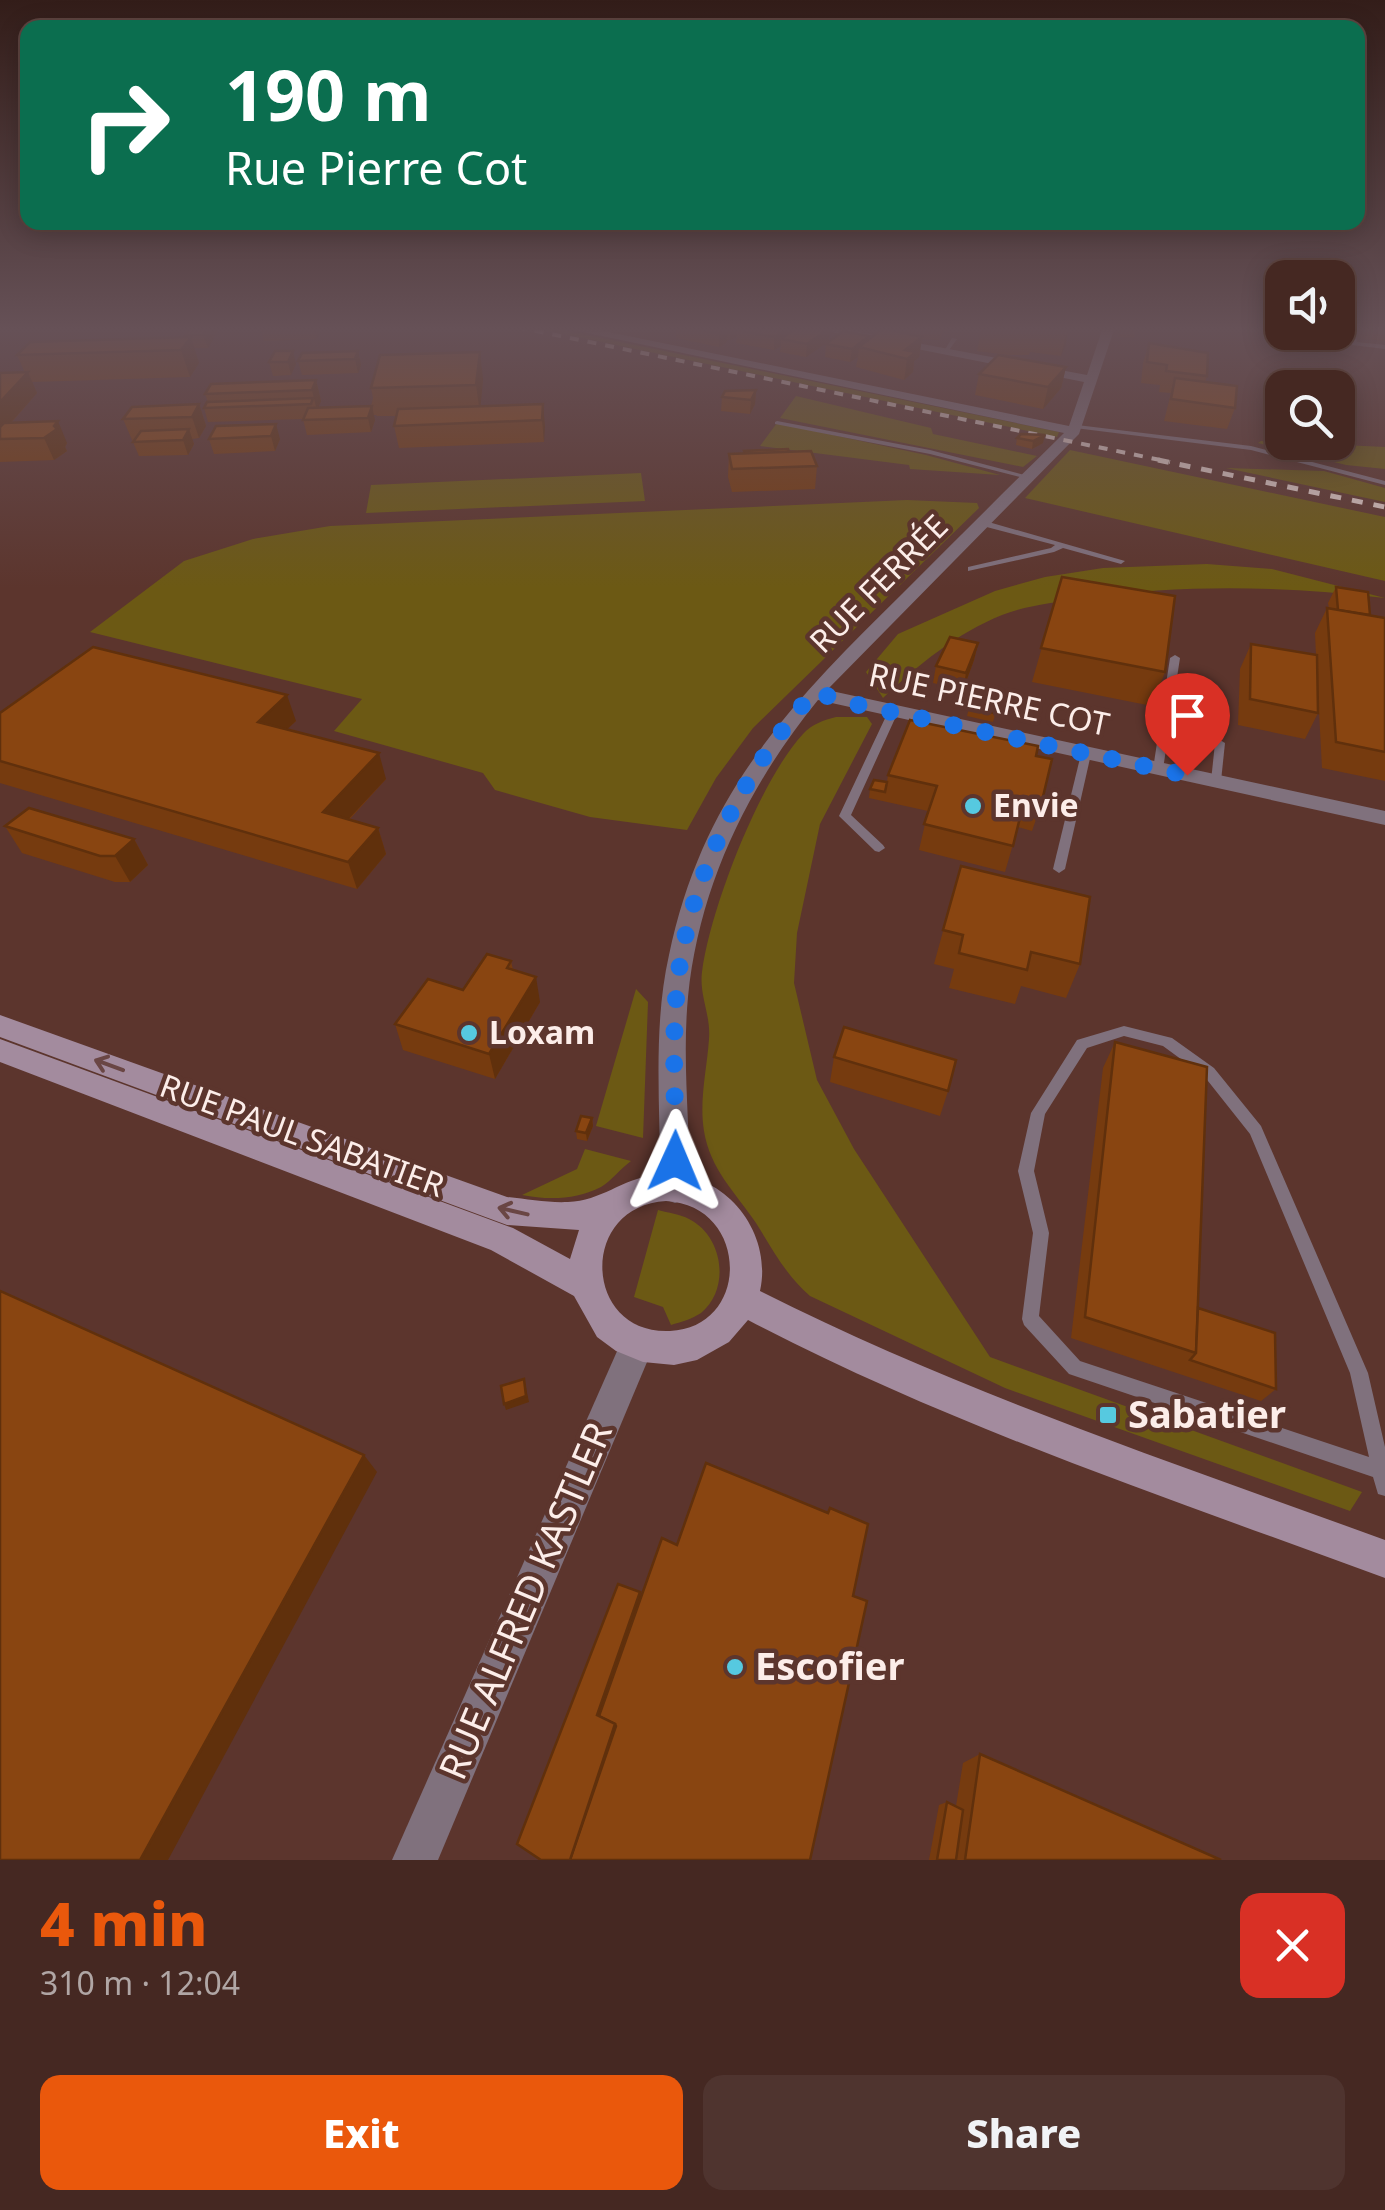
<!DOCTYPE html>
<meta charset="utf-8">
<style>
body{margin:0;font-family:"Noto Sans",sans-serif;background:#4f342f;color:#f1f3f6;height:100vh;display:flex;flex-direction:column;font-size:38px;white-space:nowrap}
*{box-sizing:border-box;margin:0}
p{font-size:32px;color:#b0a6a5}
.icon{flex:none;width:55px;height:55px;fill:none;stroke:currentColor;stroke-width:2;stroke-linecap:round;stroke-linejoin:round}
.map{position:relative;height:1860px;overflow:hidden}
.details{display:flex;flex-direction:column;background:#452822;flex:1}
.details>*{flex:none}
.hud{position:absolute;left:20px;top:20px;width:1345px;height:210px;border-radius:20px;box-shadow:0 5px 25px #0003,0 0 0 2px #5d4440;background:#0b6e4f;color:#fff;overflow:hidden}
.buttons{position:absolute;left:1265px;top:260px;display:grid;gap:20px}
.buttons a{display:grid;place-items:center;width:90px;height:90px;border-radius:20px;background:#452822;box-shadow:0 5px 25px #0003,0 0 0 2px #5d4440;font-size:50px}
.pin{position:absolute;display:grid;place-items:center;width:85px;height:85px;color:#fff;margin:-102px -42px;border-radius:50% 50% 50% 0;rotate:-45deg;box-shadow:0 0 10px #0007}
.pin .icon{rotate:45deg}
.me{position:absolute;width:110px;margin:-55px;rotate:1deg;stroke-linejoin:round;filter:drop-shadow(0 0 8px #0008)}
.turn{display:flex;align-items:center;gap:35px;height:210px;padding:0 40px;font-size:45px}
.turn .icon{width:130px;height:130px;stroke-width:2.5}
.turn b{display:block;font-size:70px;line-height:85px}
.round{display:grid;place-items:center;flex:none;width:105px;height:105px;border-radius:20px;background:#4f342f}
.headline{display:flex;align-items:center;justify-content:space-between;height:170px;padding:0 40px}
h1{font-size:60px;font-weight:800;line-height:75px;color:#ea580c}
.button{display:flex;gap:20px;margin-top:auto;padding:20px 40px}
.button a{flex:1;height:115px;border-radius:20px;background:#ea580c;color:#fff;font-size:40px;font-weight:800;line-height:115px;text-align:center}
.button a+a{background:#4f342f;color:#f1f3f6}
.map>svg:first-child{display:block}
</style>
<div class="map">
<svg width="1385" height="1860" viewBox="0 0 1385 1860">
<rect width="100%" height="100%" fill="#5c352d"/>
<g fill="#6c5914">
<polygon points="530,327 548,327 1059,432 1057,437"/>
<polygon points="796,396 931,428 933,434 1037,456 1023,467 780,418"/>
<polygon points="777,423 926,455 1000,475 910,469 909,465 760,446"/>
<polygon points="1261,441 1385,447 1385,469 1346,465 1258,443"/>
<polygon points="1070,450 1385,517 1385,581 1025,498"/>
<polygon points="1226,468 1324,471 1385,488 1385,502"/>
<polygon points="641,473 645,501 366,513 371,485"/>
<polygon points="907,500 977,503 979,508 753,728 716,778 687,830 590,817 495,790 483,773 334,731 362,699 90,632 184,561 253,539 330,526"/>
<path d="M 1207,564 L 1272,569 L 1385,598 C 1285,586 1185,584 1085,598 C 1058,602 1028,605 1002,615 C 957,633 918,665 883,698 L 866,672 L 898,634 L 995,591 L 1045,577 L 1103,568 Z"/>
<path d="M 836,717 L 867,717 L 872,724 L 820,824 L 797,933 L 794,983 L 817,1080 L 854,1149 L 990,1357 L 1362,1492 L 1350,1511 L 1005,1388 L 810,1296 C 785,1274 773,1250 756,1223 C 735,1192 710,1169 704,1131 C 699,1100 707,1069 709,1039 C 711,1015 699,995 702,972 C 710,909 760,780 803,734 C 812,724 824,720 836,717 Z"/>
<polygon points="636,989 648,1002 643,1138 596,1126"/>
<path d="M 585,1149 L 631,1161 C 621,1168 611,1181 601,1187 C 576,1200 548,1200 522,1195 L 577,1169 Z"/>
<path d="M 658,1210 C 668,1213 680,1214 689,1219 C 723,1236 731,1288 701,1313 C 692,1319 681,1322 671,1325 L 663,1307 L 634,1297 Z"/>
</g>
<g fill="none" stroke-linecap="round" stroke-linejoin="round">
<g fill="#80717d" fill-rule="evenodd">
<polygon points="967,327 973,327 973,328 970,330"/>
<polygon points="1348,327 1354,327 1357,342 1385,345 1385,349 1352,345"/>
<polygon points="952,338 957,339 947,353 943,353"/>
<polygon points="777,421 930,450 1032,477 1028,479 930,454 775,424 775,422"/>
<polygon points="1077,425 1251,446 1385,481 1385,485 1251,450 1075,428 1074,427"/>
<polygon points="979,521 985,521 1125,561 1121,564 1063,548 1054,552 968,571 968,567 1051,548 1055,545 979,525"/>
<polygon points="1175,655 1180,658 1163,769 1158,772 1153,769 1170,658"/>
<polygon points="893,709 898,712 851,815 883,845 885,848 879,852 875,851 839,816 888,712"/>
<polygon points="1220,740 1225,743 1221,781 1216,784 1211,781 1215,743"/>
<polygon points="1086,751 1091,754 1065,869 1059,873 1053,869 1081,754"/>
<path d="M 1124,1026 L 1172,1038 L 1214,1068 L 1261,1126 L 1368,1373 L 1385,1447 L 1385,1496 L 1378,1494 L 1373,1477 L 1069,1374 L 1024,1325 L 1022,1319 L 1033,1233 L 1018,1171 L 1031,1113 L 1077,1040 ZM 1124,1036 L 1163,1046 L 1204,1076 L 1250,1134 L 1350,1373 L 1369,1457 L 1080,1361 L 1039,1316 L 1049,1233 L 1034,1171 L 1045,1114 L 1087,1048 Z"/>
</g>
<g fill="#80717d" fill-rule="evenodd">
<path d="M 559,327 L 584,327 L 1069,426 L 1084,382 L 806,327 L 832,327 L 1087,375 L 1103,327 L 1115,327 L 1079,434 L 827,690 L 1385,811 L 1385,825 L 818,700 C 748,786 699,886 688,997 C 682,1061 690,1126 690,1189 L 686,1199 L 675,1203 L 664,1199 L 660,1189 C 661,1111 652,1031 669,955 C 703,793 790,704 903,593 C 956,540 1010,486 1064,433 Z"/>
<polygon points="638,1326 650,1331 655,1343 438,1860 392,1860 626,1331"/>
</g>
<path fill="#a38b9e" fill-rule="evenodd" d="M 0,1015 L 507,1197 C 527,1199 548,1203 568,1202 C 601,1201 622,1179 654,1175 C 719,1165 774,1228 760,1291 C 960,1392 1174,1463 1385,1540 L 1385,1578 C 1171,1499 950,1426 748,1320 L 729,1342 L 697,1360 L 674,1365 L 643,1362 L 616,1351 L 597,1337 L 574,1296 L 491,1250 L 0,1062 L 0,1039 L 513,1228 L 570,1259 L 579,1230 L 507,1225 L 0,1037 ZM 666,1201 C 749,1205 752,1327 670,1331 C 583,1335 578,1206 666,1201 Z"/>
<polyline stroke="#e1cec9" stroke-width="4" stroke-dasharray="9 9" stroke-linecap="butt" points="517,327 1170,462"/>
<polyline stroke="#e1cec9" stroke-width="5" stroke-dasharray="11 11" stroke-linecap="butt" points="1158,460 1385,507"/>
</g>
<g fill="#763b0f">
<polygon points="190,327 216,327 217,332 208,348 194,348 199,363 190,377 32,382 37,393 11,423 67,443 65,447 67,451 54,460 0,462 0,439 25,373 17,355 186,337 185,335"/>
<polygon points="260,327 318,327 319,332 317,339 264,341"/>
<polygon points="676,327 790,327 789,333 830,328 829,341 806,357 780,352 781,346 774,350 736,343 737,336 730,340 727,340 727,342 719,347 676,338"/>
<polygon points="906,327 952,327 949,331 944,331 939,340 922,339 919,357 914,361 913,372 904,380 856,367 858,357 850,362 825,357 826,344 869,339 905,333"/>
<polygon points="982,327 1070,327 1061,356 1030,352 1029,355 1008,355 977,351"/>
<polygon points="1119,327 1137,327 1134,338 1120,337"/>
<polygon points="1338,327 1351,327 1347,336 1316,333 1338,332"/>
<polygon points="1356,327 1385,327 1385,341 1358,338"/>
<polygon points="1149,343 1207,376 1205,382 1235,408 1227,429 1164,421 1171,393 1159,392 1160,385 1141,383 1143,363"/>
<polygon points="275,351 296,364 291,375 273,376 269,362"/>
<polygon points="358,351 361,365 358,373 302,375 298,361"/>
<polygon points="1066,367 1061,388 1043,409 975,395 979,374"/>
<polygon points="483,379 480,406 543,404 544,442 399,448 394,426 397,416 377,416 376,415 373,415 375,420 371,432 307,435 303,419 208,422 204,408 208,402 205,394 316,380 321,401 318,408 371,406 373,398 371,388"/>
<polygon points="756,390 755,404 750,414 721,411 722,397"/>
<polygon points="199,404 206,426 199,438 192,439 194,444 188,455 139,456 123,419"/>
<polygon points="216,426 280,439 275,451 214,454 209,439"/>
<polygon points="1017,438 1043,443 1032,449 1016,445"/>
<polygon points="789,452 817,466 815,489 732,492 728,477 729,454"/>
<polygon points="1062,577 1165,672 1152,706 1032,682"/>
<polygon points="1336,587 1370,615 1385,618 1385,781 1322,768 1318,692 1318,713 1305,739 1238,725 1240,669 1251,644 1316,655 1315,633 1327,608 1329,608 1328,603"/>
<polygon points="978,643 974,660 963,690 933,683 936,666"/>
<polygon points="1000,698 993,722 967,716 969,708"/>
<polygon points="0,713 296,721 287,729 386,779 349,820 378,828 386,854 357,889 0,783"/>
<polygon points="1036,756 1041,805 1032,831 1018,827 1005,872 919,850 928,811 869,798 870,789 887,782 888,775"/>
<polygon points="5,826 134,839 148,865 130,882 115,882 22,853"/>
<polygon points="961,866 1080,964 1066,998 1021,986 1015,1004 949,988 954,969 934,964"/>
<polygon points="511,961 513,970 540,1002 495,1079 403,1050 395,1024 463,990"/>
<polygon points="1115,1042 1198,1308 1276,1389 1261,1401 1071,1338 1103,1068"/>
<polygon points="834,1057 948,1091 940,1116 830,1082"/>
<polygon points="592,1118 593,1126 587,1141 577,1139 576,1131"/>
<polygon points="980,1754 1221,1860 929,1860 939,1805 947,1802 956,1806 963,1763"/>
</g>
<g fill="#60300c">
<polygon points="200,327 216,327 217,332 208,348"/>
<polygon points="314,327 318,327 319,332 317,339"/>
<polygon points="790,327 789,340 781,339 781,346 774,350 774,337"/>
<polygon points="1068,327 1066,344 1061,356 1067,330"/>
<polygon points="728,328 727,342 719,347 719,334"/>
<polygon points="830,328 829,341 806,357 807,344"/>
<polygon points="737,330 737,336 730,340 730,333"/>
<polygon points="869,336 867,349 859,347 858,357 850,362 852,349"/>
<polygon points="191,337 199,363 190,377 181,350"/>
<polygon points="922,337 919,357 914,361 913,372 904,380 907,359 905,350"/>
<polygon points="293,351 296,364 291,375 288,362"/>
<polygon points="358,351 361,365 358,373 355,359"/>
<polygon points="480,352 483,379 480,413 476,385"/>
<polygon points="1066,367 1061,388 1043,409 1048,387"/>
<polygon points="28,372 37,393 0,435 0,402"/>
<polygon points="316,380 321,401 317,411 312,390"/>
<polygon points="756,390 755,404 750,414 751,400"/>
<polygon points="199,404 206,426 199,438 192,417"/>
<polygon points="543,404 545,426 544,442 542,420"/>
<polygon points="372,406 375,420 371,432 368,418"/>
<polygon points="58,421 67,443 65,447 67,451 54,460 44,438"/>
<polygon points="276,424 280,439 275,451 271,436"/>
<polygon points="189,429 194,444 188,455 183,440"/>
<polygon points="1045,435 1043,443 1032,449 1033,441"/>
<polygon points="978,643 974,660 963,690 966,673"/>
<polygon points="287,695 296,721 267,748 258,722"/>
<polygon points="379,753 386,779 331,838 323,812"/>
<polygon points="378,828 386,854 357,889 348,862"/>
<polygon points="134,839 148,865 130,882 115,856"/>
<polygon points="536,977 540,1002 495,1079 489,1054"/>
<polygon points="592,1118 593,1126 587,1141 586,1133"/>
<polygon points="524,1379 529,1402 506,1410 504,1404"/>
<polygon points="364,1455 377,1472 168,1860 140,1860"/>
<polygon points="640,1592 642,1606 602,1720 597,1715"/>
</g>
<g fill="#894511" stroke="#60300c" stroke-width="2.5">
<polygon points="190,327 208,327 203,335 185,335"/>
<polygon points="689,327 723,327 728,328 719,334"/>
<polygon points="729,327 740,327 730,333 728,333 727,328"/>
<polygon points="741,327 789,327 774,337 737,330"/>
<polygon points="798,327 828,327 830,328 807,344 781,339"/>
<polygon points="1001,327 1035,327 1035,329"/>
<polygon points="883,328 922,337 905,350 916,352 907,359 859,347"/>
<polygon points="843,331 869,336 852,349 826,344"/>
<polygon points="191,337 181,350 17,355 30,342"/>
<polygon points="1149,343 1208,353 1207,376 1166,371 1167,365 1147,362"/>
<polygon points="275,351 293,351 288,362 269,362"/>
<polygon points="358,351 355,359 298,361 302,353"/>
<polygon points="480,352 476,385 371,388 380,355"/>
<polygon points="998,355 1066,367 1048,387 979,374"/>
<polygon points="28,372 0,402 0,373"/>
<polygon points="1175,378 1237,386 1235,408 1171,399"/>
<polygon points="316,380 312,390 205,394 211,384"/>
<polygon points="756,390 751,400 722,397 725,391"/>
<polygon points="313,398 311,404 204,408 207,402"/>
<polygon points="199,404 192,417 123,419 132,407"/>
<polygon points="543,404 542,420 394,426 398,409"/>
<polygon points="372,406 368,418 303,420 308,408"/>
<polygon points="58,421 54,426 57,429 44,438 0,439 0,427 4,423"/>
<polygon points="276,424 271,436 209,439 216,426"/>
<polygon points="189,429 183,440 133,442 141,431"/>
<polygon points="1021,434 1045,435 1033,441 1017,438"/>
<polygon points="788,449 789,452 745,454 744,451"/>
<polygon points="811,451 817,466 732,469 729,454"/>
<polygon points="1062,577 1175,596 1165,672 1041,648"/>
<polygon points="1336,587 1368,592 1370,615 1338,610"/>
<polygon points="1327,608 1385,618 1385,752 1336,742"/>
<polygon points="950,637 978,643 966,673 936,666"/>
<polygon points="1251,644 1317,655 1318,713 1250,699"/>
<polygon points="93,647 287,695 258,722 379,753 323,812 378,828 348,862 0,761 0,713"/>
<polygon points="974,692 1000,698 995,713 969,708"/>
<polygon points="910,720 1038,746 1036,756 1052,759 1041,805 1024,801 1013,846 924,824 937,786 888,775"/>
<polygon points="874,780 887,782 885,792 870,789"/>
<polygon points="29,808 134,839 115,856 100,856 5,826"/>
<polygon points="961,866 1090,897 1080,964 1031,952 1027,970 959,953 963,935 943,930"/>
<polygon points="487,954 511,961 507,968 536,977 489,1054 395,1024 428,979 463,990"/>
<polygon points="844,1027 956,1060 948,1091 834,1057"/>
<polygon points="1115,1042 1207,1067 1196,1353 1085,1317"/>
<polygon points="581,1116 592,1118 586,1133 576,1131"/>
<polygon points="0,1291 364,1455 140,1860 0,1860"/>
<polygon points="1198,1308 1275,1333 1276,1389 1190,1360 1196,1353"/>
<polygon points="524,1379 526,1396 504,1404 501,1386"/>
<polygon points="706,1463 828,1513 830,1508 868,1524 853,1596 867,1601 810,1860 570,1860 616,1726 615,1724 599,1716 662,1538 677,1545"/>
<polygon points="618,1584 640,1592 597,1715 615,1724 570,1860 541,1860 517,1844"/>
<polygon points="980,1754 1221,1860 965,1860"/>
<polygon points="947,1802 963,1810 956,1860 937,1860"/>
</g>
<defs><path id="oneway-shaft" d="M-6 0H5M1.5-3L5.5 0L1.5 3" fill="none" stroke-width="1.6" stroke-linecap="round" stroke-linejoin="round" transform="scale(2.5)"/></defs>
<g stroke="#6a4644">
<use href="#oneway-shaft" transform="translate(109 1065) rotate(-160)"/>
<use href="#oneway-shaft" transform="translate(513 1211) rotate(-167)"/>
</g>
<linearGradient id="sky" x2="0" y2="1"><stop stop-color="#331d19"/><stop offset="0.56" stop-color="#665157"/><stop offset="1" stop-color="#665157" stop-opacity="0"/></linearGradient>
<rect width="1385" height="588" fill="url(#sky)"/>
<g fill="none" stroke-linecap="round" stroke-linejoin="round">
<path stroke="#1a73e8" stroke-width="18" stroke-dasharray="0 32.4" d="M 675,1161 C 676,1108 672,1053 676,1000 C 683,889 741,773 814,692 L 854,704 L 1187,775"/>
</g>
<g fill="#56c9e0" stroke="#5c352d" stroke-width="4">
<circle cx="973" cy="806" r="10"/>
<circle cx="469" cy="1033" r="10"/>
<rect x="1098" y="1405" width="20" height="20" rx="5"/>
<circle cx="735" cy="1667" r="10"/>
</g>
<g text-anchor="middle" stroke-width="9" stroke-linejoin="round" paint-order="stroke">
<g font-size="32" fill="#fcede9" stroke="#5c352d">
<text transform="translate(879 584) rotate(-45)" y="11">RUE FERRÉE</text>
<text transform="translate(989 700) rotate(12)" y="11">RUE PIERRE COT</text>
<text transform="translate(302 1136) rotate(20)" y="11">RUE PAUL SABATIER</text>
</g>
<g font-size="32" font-weight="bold" fill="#fcede9" stroke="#5c352d" text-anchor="start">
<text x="993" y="817">Envie</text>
<text x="489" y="1044">Loxam</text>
</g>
<g font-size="38" font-weight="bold" fill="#fcede9" stroke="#5c352d" text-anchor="start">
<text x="1128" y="1428">Sabatier</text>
<text x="755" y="1680">Escofier</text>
</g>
<g font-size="38" fill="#fcede9" stroke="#5c352d">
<text transform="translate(526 1601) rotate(-67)" y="13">RUE ALFRED KASTLER</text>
</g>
</g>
</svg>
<div class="buttons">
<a><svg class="icon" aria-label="sound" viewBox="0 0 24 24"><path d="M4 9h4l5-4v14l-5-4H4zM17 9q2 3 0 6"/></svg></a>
<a><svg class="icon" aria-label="search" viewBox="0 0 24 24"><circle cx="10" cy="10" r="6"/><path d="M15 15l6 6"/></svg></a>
</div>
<div class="pin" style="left:1187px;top:775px;background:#d93025"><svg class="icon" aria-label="arrive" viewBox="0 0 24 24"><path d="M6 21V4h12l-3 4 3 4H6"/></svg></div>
<svg class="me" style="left:675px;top:1161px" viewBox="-20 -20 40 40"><path d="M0-17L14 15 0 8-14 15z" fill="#1a73e8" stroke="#fff" stroke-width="4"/></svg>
<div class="hud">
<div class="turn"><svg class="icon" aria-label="right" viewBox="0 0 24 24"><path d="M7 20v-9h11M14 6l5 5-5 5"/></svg><div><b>190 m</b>Rue Pierre Cot</div></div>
</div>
</div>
<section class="details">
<div class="headline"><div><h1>4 min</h1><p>310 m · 12:04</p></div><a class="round" style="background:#d93025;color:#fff"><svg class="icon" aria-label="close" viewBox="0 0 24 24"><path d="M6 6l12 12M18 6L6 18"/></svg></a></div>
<div class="button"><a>Exit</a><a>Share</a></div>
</section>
